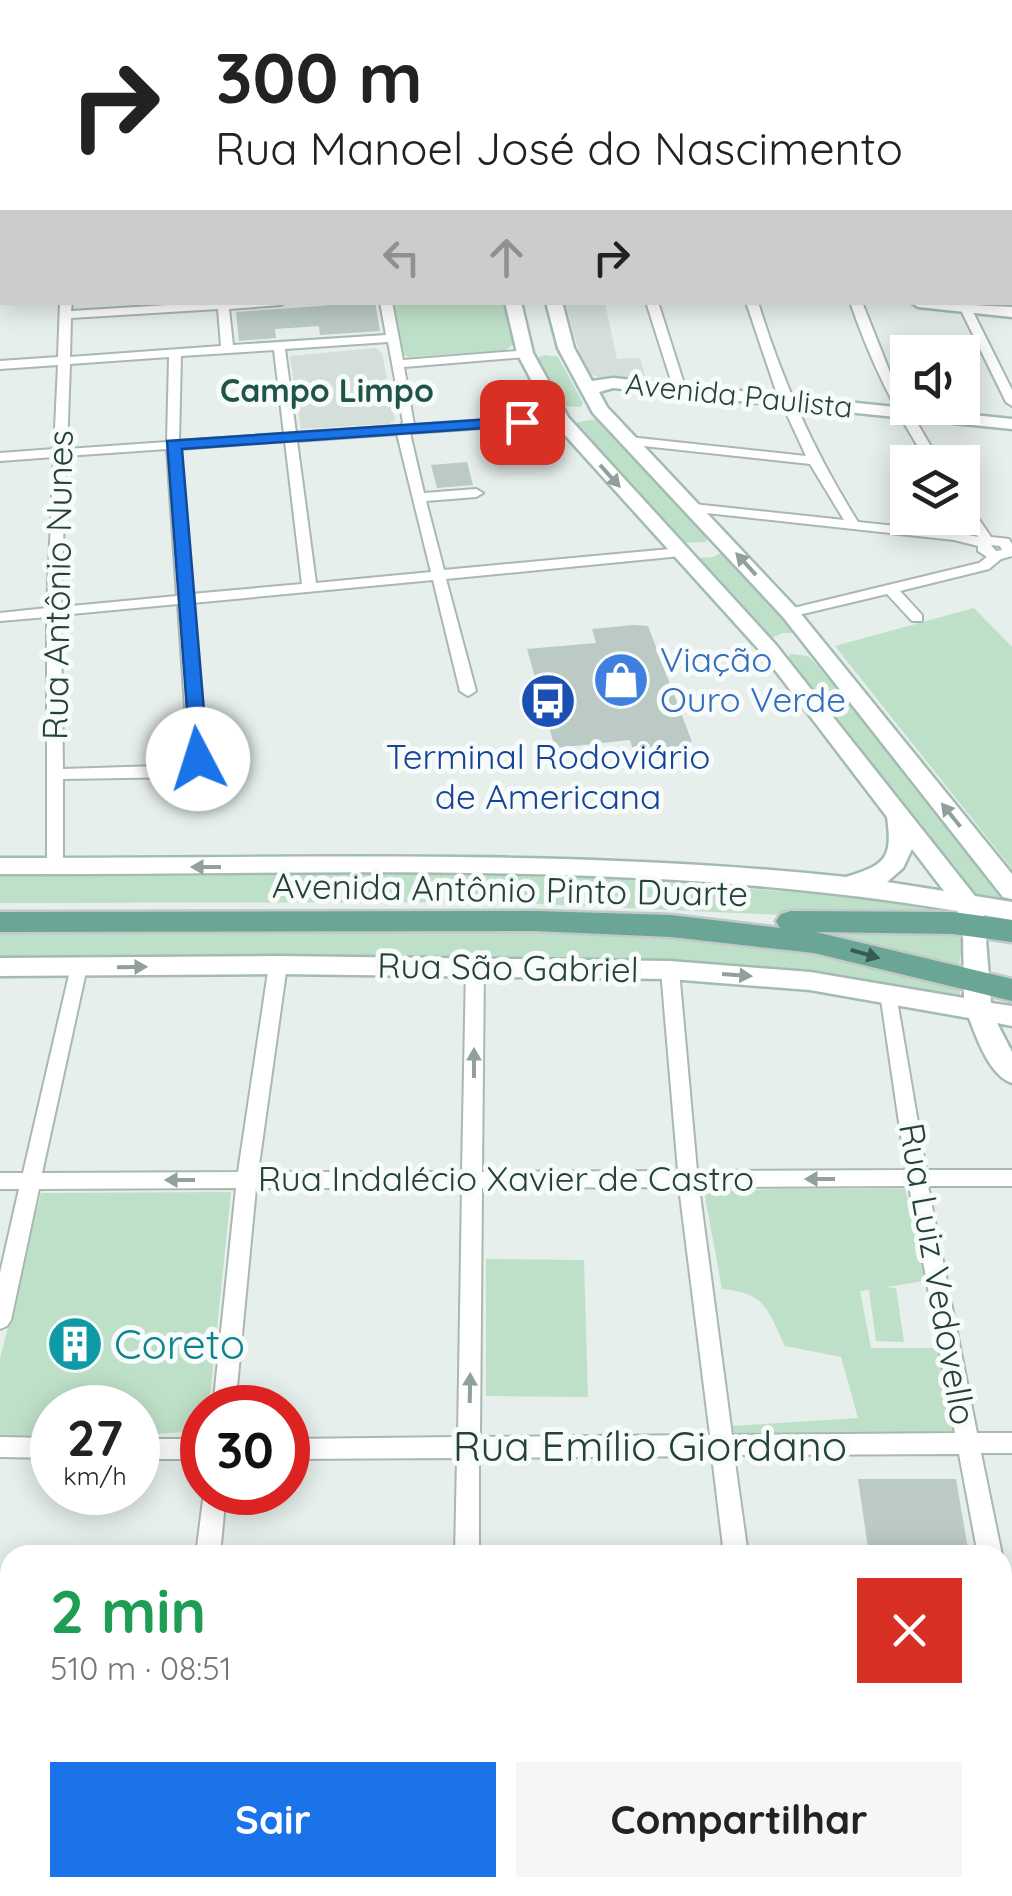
<!DOCTYPE html>
<html lang="pt">
<meta charset="utf-8">
<style>
body{margin:0;font-family:Quicksand,sans-serif;background:#f6f6f6;color:#222;height:100vh;display:flex;flex-direction:column;font-size:38px;white-space:nowrap}
*{box-sizing:border-box;margin:0}
p{font-size:32px;color:#767676}
.icon{flex:none;width:55px;height:55px;fill:none;stroke:currentColor;stroke-width:2;stroke-linecap:round;stroke-linejoin:round}
.map{position:relative;flex:1;overflow:hidden}
.sheet{position:absolute;left:0px;top:1545px;width:1012px;height:352px;display:flex;flex-direction:column;background:#fff;border-radius:30px 30px 0 0;box-shadow:0 5px 25px #0003}
.sheet>*{flex:none}
.banner{position:absolute;left:0px;top:0px;width:1012px;height:305px;box-shadow:0 5px 25px #0003;background:#fff;color:#222;overflow:hidden}
.fabs{position:absolute;left:890px;top:335px;display:grid;gap:20px}
.fabs a{display:grid;place-items:center;width:90px;height:90px;border-radius:0px;background:#fff;box-shadow:0 5px 25px #0003;font-size:50px}
.speed{position:absolute;left:30px;top:1385px;display:flex;gap:20px;font-size:50px;font-weight:700;text-align:center}
.speed>*{display:grid;place-content:center;width:130px;height:130px;border-radius:50%;background:#fff;box-shadow:0 5px 25px #0003;line-height:1}
.speed small{font-size:25px;font-weight:400}
.speed .limit{border:15px solid #d22;background:#fff;color:#111}
.pin{position:absolute;display:grid;place-items:center;width:85px;height:85px;color:#fff;margin:-42px;border-radius:20px;box-shadow:0 5px 15px #0006}
.me{position:absolute;width:110px;margin:-55px;rotate:355deg;stroke-linejoin:round;filter:drop-shadow(0 0 8px #0008)}
.turn{display:flex;align-items:center;gap:35px;height:210px;padding:0 50px;font-size:45px}
.turn .icon{width:130px;height:130px;stroke-width:2.5}
.turn b{display:block;font-size:70px;line-height:85px}
.lanes{display:flex;align-items:center;height:95px;padding:0 50px;background:#0003;justify-content:center;gap:50px;direction:ltr}
.lanes .off{opacity:.35}
.round{display:grid;place-items:center;flex:none;width:105px;height:105px;border-radius:0px;background:#f6f6f6}
.summary{display:flex;align-items:center;justify-content:space-between;height:170px;padding:0 50px}
h1{font-size:60px;font-weight:700;line-height:75px;color:#1e9e55}
.button{display:flex;gap:20px;margin-top:auto;padding:20px 50px}
.button a{flex:1;height:115px;border-radius:0px;background:#1a73e8;color:#fff;font-size:40px;font-weight:700;line-height:115px;text-align:center}
.button a+a{background:#f6f6f6;color:#222}
.map>svg:first-child{display:block}
</style>
<div class="map">
<svg width="1012" height="1896" viewBox="0 0 1012 1896">
<rect width="100%" height="100%" fill="#e6efeb"/>
<g fill="#d4dfda">
<polygon points="565,303 605,303 617,359 640,358 645,377 603,378 585,373"/>
<polygon points="376,348 382,353 395,420 389,424 301,429 290,356"/>
</g>
<g fill="#bfe0c8">
<polygon points="390,303 507,303 515,343 506,350 409,357 402,354"/>
<polygon points="545,355 558,357 583,403 581,407 561,406 540,373 536,358"/>
<polygon points="596,419 708,537 706,542 685,543 573,423"/>
<polygon points="724,551 798,633 783,633 771,638 697,558 713,557"/>
<polygon points="974,608 1012,647 1012,869 835,646"/>
<polygon points="790,654 808,656 827,675 1002,893 1000,898 971,895 787,660"/>
<polygon points="0,874 542,874 836,895 955,912 848,918 499,902 0,903"/>
<polygon points="790,927 954,930 964,937 958,968"/>
<polygon points="0,928 668,931 849,956 960,990 960,997 810,972 645,960 0,957"/>
<path d="M 785,1189 L 905,1189 L 931,1280 L 886,1287 L 896,1288 L 904,1342 L 876,1341 L 869,1290 L 860,1291 L 871,1348 L 935,1348 L 942,1359 L 957,1435 L 733,1435 L 731,1426 L 858,1418 L 841,1357 L 785,1346 C 767,1309 766,1293 722,1289 L 704,1191 Z"/>
<polygon points="231,1192 209,1407 202,1408 202,1431 138,1435 138,1408 52,1408 52,1436 0,1438 0,1359 41,1193"/>
<polygon points="486,1259 584,1260 588,1397 486,1396"/>
</g>
<g fill="#bbcac4">
<polygon points="375,302 380,331 320,335 319,326 275,329 276,338 239,341 236,312"/>
<polygon points="467,462 473,485 437,488 431,465"/>
<polygon points="633,625 648,626 692,742 683,743 684,746 677,747 679,751 635,756 630,740 555,748 527,649 596,643 592,629"/>
<polygon points="858,1479 956,1479 969,1555 869,1555"/>
</g>
<g fill="none" stroke-linecap="round" stroke-linejoin="round">
<g stroke="#a8b8b2" stroke-width="4">
<g id="minor">
<rect x="61" y="0" width="8" height="2"/>
<polygon points="105,0 153,0 149,2 103,2"/>
<rect x="160" y="0" width="8" height="2"/>
<polygon points="237,0 245,0 246,2 238,2"/>
<polygon points="351,0 359,0 360,2 352,2"/>
<polygon points="713,0 722,0 723,2 715,2"/>
<polygon points="788,0 797,0 798,2 790,2"/>
<polygon points="863,0 872,0 873,2 865,2"/>
<polygon points="940,0 949,0 950,2 942,2"/>
<polygon points="973,0 1012,0 1012,4 972,2"/>
<polygon points="0,6 2,7 2,11 0,12"/>
<rect x="1010" y="55" width="2" height="6"/>
<polygon points="1010,101 1012,102 1012,108 1010,107"/>
<rect x="1010" y="130" width="2" height="6"/>
<rect x="0" y="145" width="2" height="6"/>
<rect x="1010" y="172" width="2" height="6"/>
<rect x="0" y="269" width="2" height="6"/>
<path d="M 60,302 L 72,302 L 71,311 L 216,302 L 286,302 L 281,305 L 229,309 L 233,345 L 386,335 L 380,302 L 392,302 L 403,360 L 529,350 L 529,356 L 525,357 L 404,367 L 414,425 L 560,415 L 566,419 L 560,423 L 410,433 L 424,493 L 476,489 L 483,493 L 476,497 L 426,501 L 444,570 L 681,548 L 688,552 L 681,556 L 446,579 L 476,691 L 468,696 L 460,691 L 433,580 L 192,603 L 205,768 L 203,772 L 186,777 L 63,779 L 63,867 L 55,873 L 49,871 L 47,867 L 47,617 L 0,621 L 0,613 L 47,608 L 54,457 L 0,461 L 0,453 L 54,449 L 58,365 L 0,369 L 0,361 L 58,357 ZM 218,309 L 221,346 L 70,357 L 71,318 ZM 388,342 L 403,422 L 401,426 L 296,433 L 285,349 ZM 274,350 L 284,434 L 179,441 L 181,356 ZM 169,357 L 167,442 L 67,449 L 70,364 ZM 397,434 L 431,572 L 316,583 L 297,441 ZM 285,441 L 302,584 L 191,594 L 180,449 ZM 167,449 L 177,596 L 61,607 L 66,456 ZM 178,604 L 189,765 L 63,769 L 61,615 Z"/>
<polygon points="646,302 658,302 686,390 684,393 674,390"/>
<path d="M 746,302 L 758,302 C 782,381 814,452 858,522 L 954,532 L 978,537 L 962,515 L 962,501 L 967,502 L 991,537 L 1009,539 L 1012,544 L 1012,556 L 1001,559 L 989,569 L 900,591 L 922,615 L 922,621 L 912,621 L 887,594 L 790,617 L 785,616 L 785,610 L 979,563 L 987,557 L 978,551 L 978,546 L 954,540 L 688,511 L 686,508 L 693,504 L 844,520 L 810,464 L 625,444 L 623,441 L 629,437 L 806,456 L 776,391 ZM 991,545 L 1000,546 L 1002,550 L 996,551 Z"/>
<path d="M 850,302 L 862,302 L 895,385 L 940,462 L 928,462 C 895,412 870,360 850,302 Z"/>
<polygon points="957,302 968,302 1012,390 1012,406 1006,402"/>
<path d="M 278,959 L 287,965 L 258,1172 L 462,1172 L 466,967 L 475,961 L 484,967 L 482,1172 L 678,1171 L 661,970 L 670,964 L 679,970 L 697,1171 L 906,1170 L 880,993 L 883,988 L 895,988 L 926,1170 L 1012,1170 L 1012,1186 L 928,1186 L 977,1433 L 1012,1433 L 1012,1453 L 981,1453 L 1002,1555 L 978,1555 L 959,1454 L 734,1455 L 748,1555 L 724,1555 L 712,1456 L 479,1458 L 479,1555 L 455,1555 L 457,1458 L 288,1459 L 288,1439 L 458,1437 L 462,1188 L 256,1188 L 235,1408 L 213,1408 L 236,1188 L 39,1189 L 11,1320 L 7,1326 L 0,1329 L 0,1273 L 19,1189 L 0,1189 L 0,1173 L 23,1173 L 72,962 L 84,962 L 87,967 L 42,1173 L 238,1172 L 269,965 ZM 909,1186 L 955,1433 L 732,1435 L 699,1187 ZM 679,1187 L 710,1435 L 480,1437 L 482,1188 Z"/>
<polygon points="0,1437 52,1438 52,1458 0,1457"/>
<rect x="138" y="1439" width="64" height="20"/>
<polygon points="204,1492 226,1492 220,1555 196,1555"/>
<polygon points="1002,1607 1012,1613 1012,1678 1002,1672"/>
<rect x="158" y="1888" width="26" height="8"/>
<rect x="452" y="1888" width="26" height="8"/>
<polygon points="765,1888 791,1888 792,1896 766,1896"/>
</g>
</g>
<g stroke="#a8b8b2" stroke-width="6">
<polygon id="tertiary" points="0,75 2,76 2,82 0,83"/>
</g>
<g stroke="#a4bbb3" stroke-width="5">
<g id="secondary">
<polygon points="428,0 506,0 504,2"/>
<path d="M 505,302 L 521,302 L 533,353 L 568,417 L 776,645 L 975,896 L 1012,902 L 1012,920 L 984,915 L 991,1003 L 1012,1006 L 1012,1026 L 997,1023 L 1012,1052 L 1012,1083 C 990,1076 977,1039 969,1018 L 810,990 L 670,979 L 278,974 L 0,976 L 0,958 L 278,956 L 670,961 L 810,972 L 964,998 L 963,930 L 958,911 C 642,858 319,875 0,874 L 0,858 C 282,859 565,847 846,877 C 885,865 893,859 887,817 L 762,653 L 554,423 L 517,353 ZM 912,849 L 944,891 L 887,882 L 903,868 Z"/>
<polygon points="546,302 562,302 574,348 592,381 613,378 1012,419 1012,429 613,388 599,392 607,407 797,609 1012,874 1012,899 1003,897 783,617 593,413 558,348"/>
<polygon points="910,302 1012,307 1012,317 918,307"/>
<rect x="1002" y="1760" width="10" height="36"/>
<rect x="0" y="1770" width="10" height="36"/>
</g>
</g>
<g stroke="#c2cac8" stroke-width="5">
<g id="primary">
<polygon points="661,0 677,0 678,2 662,2"/>
<rect x="1010" y="215" width="2" height="12"/>
<polygon points="535,911 671,915 780,928 776,921 781,914 791,911 953,912 1012,920 1012,942 953,934 816,932 1012,979 1012,1001 814,953 671,937 535,931 0,932 0,912"/>
</g>
</g>
<use href="#minor" fill="#fff" fill-rule="evenodd"/>
<use href="#tertiary" fill="#fff" fill-rule="evenodd"/>
<use href="#secondary" fill="#fff" fill-rule="evenodd"/>
<use href="#primary" fill="#6aa596" fill-rule="evenodd"/>
</g>
<defs><path id="oneway-solid" d="M-6-.8H1V-3.2L6.5 0L1 3.2V.8H-6Z" transform="scale(2.5)"/></defs>
<g fill="#92a09c">
<use href="#oneway-solid" transform="translate(610 476) rotate(48)"/>
<use href="#oneway-solid" transform="translate(746 564) rotate(-132)"/>
<use href="#oneway-solid" transform="translate(951 815) rotate(-129)"/>
<use href="#oneway-solid" transform="translate(206 867) rotate(180)"/>
<use href="#oneway-solid" transform="translate(132 967) rotate(-1)"/>
<use href="#oneway-solid" transform="translate(737 975) rotate(4)"/>
<use href="#oneway-solid" transform="translate(474 1063) rotate(-90)"/>
<use href="#oneway-solid" transform="translate(820 1179) rotate(180)"/>
<use href="#oneway-solid" transform="translate(180 1180) rotate(180)"/>
<use href="#oneway-solid" transform="translate(470 1388) rotate(-89)"/>
</g>
<use fill="#365b51" href="#oneway-solid" transform="translate(865 954) rotate(16)"/>
<polygon fill="#1a73e8" stroke="#114b97" stroke-width="2.5" points="522,417 530,422 528,425 182,449 208,759 198,766 191,764 167,441"/>
<defs>
<g id="shop-disc" transform="scale(2.875)"><circle r="9.5" fill="#3f7fe0" stroke="#f7fbf9"/><path d="M-5-2.5h2.3a2.7 3.5 0 0 1 5.4 0H5L5.5 6h-11ZM-1.5-2.5h3a1.5 2.3 0 0 0-3 0Z" fill="#fff"/></g>
<g id="bus-disc" transform="scale(2.875)"><circle r="9.5" fill="#1a4fb4" stroke="#f7fbf9"/><path d="M-5-6H5V4H4V6H2V4H-2V6H-4V4H-5ZM-3.5-4V0h7V-4ZM-3.5 1.2v1.5H-2V1.2ZM2 1.2v1.5H3.5V1.2Z" fill="#fff"/></g>
<g id="building-disc" transform="scale(2.875)"><circle r="9.5" fill="#0f9aa8" stroke="#f7fbf9"/><path d="M-4-6H4V6H1V3H-1V6H-4ZM-2.5-4.3h1.7v1.8h-1.7ZM.8-4.3h1.7v1.8H.8ZM-2.5-1h1.7V.8h-1.7ZM.8-1h1.7V.8H.8Z" fill="#fff"/></g>
</defs>
<g fill-rule="evenodd">
<use href="#shop-disc" x="621" y="680"/>
<use href="#bus-disc" x="548" y="701"/>
<use href="#building-disc" x="75" y="1344"/>
</g>
<g text-anchor="middle" stroke-width="10" stroke-linejoin="round" paint-order="stroke">
<g font-size="30" fill="#24423a" stroke="#f7fbf9">
<text transform="translate(739 396) rotate(6)" y="10">Avenida Paulista</text>
</g>
<g font-size="32" font-weight="bold" fill="#1f5548" stroke="#f7fbf9">
<text x="327" y="402">Campo Limpo</text>
</g>
<g font-size="35" fill="#24423a" stroke="#f7fbf9">
<text transform="translate(58 585) rotate(-89)" y="12">Rua Antônio Nunes</text>
<text transform="translate(510 890) rotate(1)" y="12">Avenida Antônio Pinto Duarte</text>
<text transform="translate(508 968) rotate(1)" y="12">Rua São Gabriel</text>
<text x="506" y="1191">Rua Indalécio Xavier de Castro</text>
<text transform="translate(937 1274) rotate(80)" y="12">Rua Luiz Vedovello</text>
</g>
<g font-size="35" fill="#366cbe" stroke="#f7fbf9" text-anchor="start">
<text x="660" y="672">Viação<tspan x="660" dy="40">Ouro Verde</tspan></text>
</g>
<g font-size="35" fill="#164399" stroke="#f7fbf9">
<text x="548" y="769">Terminal Rodoviário<tspan x="548" dy="40">de Americana</tspan></text>
</g>
<g font-size="42" fill="#0d838f" stroke="#f7fbf9" text-anchor="start">
<text x="114" y="1359">Coreto</text>
</g>
<g font-size="42" fill="#24423a" stroke="#f7fbf9">
<text x="650" y="1461">Rua Emílio Giordano</text>
</g>
</g>
</svg>
<div class="fabs">
<a><svg class="icon" aria-label="sound" viewBox="0 0 24 24"><path d="M4 9h4l5-4v14l-5-4H4zM17 9q2 3 0 6"/></svg></a>
<a><svg class="icon" aria-label="layers" viewBox="0 0 24 24"><path d="M12 4l9 5-9 5-9-5zM3 14l9 5 9-5"/></svg></a>
</div>
<div class="speed"><div>27<small>km/h</small></div><div class="limit">30</div></div>
<div class="pin" style="left:522px;top:422px;background:#d93025"><svg class="icon" aria-label="arrive" viewBox="0 0 24 24"><path d="M6 21V4h12l-3 4 3 4H6"/></svg></div>
<svg class="me" style="left:198px;top:759px" viewBox="-20 -20 40 40"><circle r="19" fill="#fff"/><path d="M0-13L10 11 0 6-10 11z" fill="#1a73e8"/></svg>
<div class="banner">
<div class="turn"><svg class="icon" aria-label="right" viewBox="0 0 24 24"><path d="M7 20v-9h11M14 6l5 5-5 5"/></svg><div><b>300 m</b>Rua Manoel José do Nascimento</div></div>
<div class="lanes"><svg class="icon off" aria-label="left" viewBox="0 0 24 24"><path d="M17 20v-9H6M10 6l-5 5 5 5"/></svg><svg class="icon off" aria-label="ahead" viewBox="0 0 24 24"><path d="M12 20V5M6 11l6-6 6 6"/></svg><svg class="icon" aria-label="right" viewBox="0 0 24 24"><path d="M7 20v-9h11M14 6l5 5-5 5"/></svg></div>
</div>
<section class="sheet">
<div class="summary"><div><h1>2 min</h1><p>510 m · 08:51</p></div><a class="round" style="background:#d93025;color:#fff"><svg class="icon" aria-label="close" viewBox="0 0 24 24"><path d="M6 6l12 12M18 6L6 18"/></svg></a></div>
<div class="button"><a>Sair</a><a>Compartilhar</a></div>
</section>
</div>
